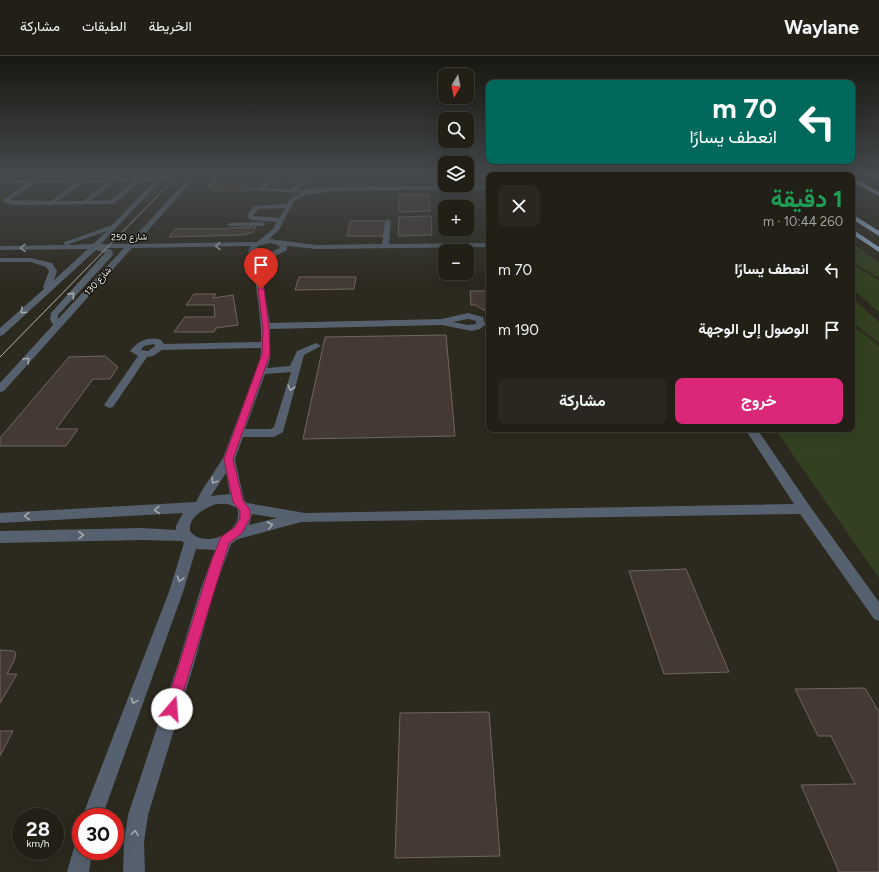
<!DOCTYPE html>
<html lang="ar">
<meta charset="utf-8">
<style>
body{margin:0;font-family:Figtree,Vazirmatn,sans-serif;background:#29271f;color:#f1f3f6;direction:rtl;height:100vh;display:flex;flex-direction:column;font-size:15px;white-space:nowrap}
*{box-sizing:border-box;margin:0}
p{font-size:13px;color:#a2a2a1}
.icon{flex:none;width:22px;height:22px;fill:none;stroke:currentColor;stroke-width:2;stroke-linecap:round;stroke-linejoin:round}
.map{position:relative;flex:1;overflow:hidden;direction:ltr}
.details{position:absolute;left:486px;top:116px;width:369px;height:260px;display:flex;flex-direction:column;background:#211f16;border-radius:8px;box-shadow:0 4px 16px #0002,0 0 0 1px #3e3d35;direction:rtl}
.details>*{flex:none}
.guide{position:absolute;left:486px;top:24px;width:369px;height:84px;border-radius:8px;box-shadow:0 4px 16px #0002,0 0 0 1px #3e3d35;direction:rtl;background:#00695c;color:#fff;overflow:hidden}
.needle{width:26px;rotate:190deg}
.buttons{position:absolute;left:438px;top:12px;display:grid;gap:8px}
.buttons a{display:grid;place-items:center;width:36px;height:36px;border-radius:8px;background:#211f16;box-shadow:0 4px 16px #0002,0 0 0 1px #3e3d35;font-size:20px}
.speed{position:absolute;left:12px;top:752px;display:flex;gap:8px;font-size:20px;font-weight:700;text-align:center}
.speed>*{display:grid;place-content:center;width:52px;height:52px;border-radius:50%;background:#211f16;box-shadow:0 4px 16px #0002,0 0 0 1px #3e3d35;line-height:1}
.speed small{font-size:10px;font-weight:400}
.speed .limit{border:6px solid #d22;background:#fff;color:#111}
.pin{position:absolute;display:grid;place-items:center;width:34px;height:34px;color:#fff;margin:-41px -17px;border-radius:50% 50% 50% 0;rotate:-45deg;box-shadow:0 0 4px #0007}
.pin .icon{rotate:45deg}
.me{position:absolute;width:44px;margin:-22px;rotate:18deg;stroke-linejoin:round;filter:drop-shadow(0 0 3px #0008)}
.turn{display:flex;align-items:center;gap:14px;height:84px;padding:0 12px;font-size:18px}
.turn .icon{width:52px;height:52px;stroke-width:2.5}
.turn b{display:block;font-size:28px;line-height:34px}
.round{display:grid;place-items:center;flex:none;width:42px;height:42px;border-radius:8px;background:#29271f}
.summary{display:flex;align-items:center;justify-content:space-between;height:68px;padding:0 12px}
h1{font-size:24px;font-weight:700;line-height:30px;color:#1e9e55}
.button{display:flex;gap:8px;margin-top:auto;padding:8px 12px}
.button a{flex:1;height:46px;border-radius:8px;background:#db2777;color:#fff;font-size:16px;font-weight:700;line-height:46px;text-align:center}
.button a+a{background:#29271f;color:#f1f3f6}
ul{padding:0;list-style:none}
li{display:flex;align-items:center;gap:12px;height:60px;padding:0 12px}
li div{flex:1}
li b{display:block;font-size:15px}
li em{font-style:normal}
header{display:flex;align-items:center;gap:24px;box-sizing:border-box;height:56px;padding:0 20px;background:#211f16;border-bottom:1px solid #3e3d35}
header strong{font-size:19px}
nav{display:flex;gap:22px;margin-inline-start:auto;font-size:14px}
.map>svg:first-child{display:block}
</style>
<header>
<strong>Waylane</strong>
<nav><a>الخريطة</a><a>الطبقات</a><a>مشاركة</a></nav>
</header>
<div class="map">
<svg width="879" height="816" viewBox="0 0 879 816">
<rect width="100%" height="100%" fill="#2c291e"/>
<g fill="#334122">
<polygon points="852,187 879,207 879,222 852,206 852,197 859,195 852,193"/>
<polygon points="852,208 879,224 879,256 852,233"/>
<polygon points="852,242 879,266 879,287 852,266"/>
<polygon points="852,269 879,290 879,522 775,373 852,373"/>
</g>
<g fill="#443933" stroke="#72655f">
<polygon points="221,118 260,118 257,122 241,122 238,126 254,126 247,135 214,135 217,132 206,132"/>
<polygon points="276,118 305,118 302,126 271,127"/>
<polygon points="489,118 515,118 516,119 490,119"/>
<polygon points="531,118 560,118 561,119 531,119"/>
<polygon points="399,139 429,139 430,155 399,156"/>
<polygon points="431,160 432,179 398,180 399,161"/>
<polygon points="350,165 386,165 384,180 347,180"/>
<polygon points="256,171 253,176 244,179 169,181 175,173 225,173 226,172"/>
<polygon points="299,221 356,221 354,233 295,234"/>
<polygon points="470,235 489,235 489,257 475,249 471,249"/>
<polygon points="194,238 216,238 213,242 233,239 238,269 216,272 214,276 174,276 185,261 215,261 214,249 186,249"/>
<polygon points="446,279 455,380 303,383 325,281"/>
<polygon points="105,300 118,311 110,323 93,323 56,373 78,373 66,390 0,390 0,382 69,301"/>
<polygon points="605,373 705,373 605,375"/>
<polygon points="686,513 729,616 664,618 629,515"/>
<polygon points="0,594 14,595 16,597 14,605 7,618 17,618 0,647"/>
<polygon points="865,632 879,656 879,816 839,816 801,729 855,728 831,680 818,680 795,633"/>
<polygon points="489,656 500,800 395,802 400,657"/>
<polygon points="0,675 13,675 0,700"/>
</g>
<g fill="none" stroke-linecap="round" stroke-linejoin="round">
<g fill="#55616e" fill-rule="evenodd">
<path d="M 42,118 L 48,118 L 40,124 L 111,123 L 118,118 L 124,118 L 118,123 L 137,123 L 141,120 L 143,123 L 158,122 L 162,118 L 167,118 L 101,188 L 128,188 L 192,118 L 198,118 L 136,188 L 257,186 L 273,173 L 277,166 L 251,164 L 247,160 L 254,150 L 287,148 L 290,143 L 300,137 L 251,134 L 251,132 L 260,132 L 271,118 L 276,118 L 266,132 L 291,133 L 302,124 L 306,118 L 311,118 L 306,126 L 297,134 L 335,131 L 489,129 L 489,133 L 335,135 L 308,138 L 294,145 L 279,174 L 269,183 L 317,189 L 382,188 L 385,165 L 388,163 L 391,165 L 389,188 L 489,187 L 489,191 L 317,193 L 287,190 L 287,194 L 275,200 L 261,201 L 262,221 L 270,267 L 442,263 L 468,257 L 483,261 L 485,269 L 480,273 L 472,275 L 442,269 L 270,273 L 270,303 L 267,312 L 290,310 L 297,295 L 316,287 L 321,290 L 304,299 L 283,376 L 274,381 L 243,381 L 235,403 L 244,444 L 247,447 L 305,457 L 794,448 L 745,373 L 757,373 L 809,449 L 879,546 L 879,565 L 874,563 L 800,458 L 301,466 L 238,483 L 231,488 L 214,535 L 194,608 L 148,759 L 144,786 L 145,816 L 123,816 L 124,786 L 128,759 L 178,608 L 200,535 L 215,494 L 196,493 L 183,536 L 102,761 L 82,761 L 169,536 L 184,487 L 182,485 L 142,484 L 0,487 L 0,475 L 142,472 L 176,474 L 176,470 L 183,457 L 0,467 L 0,457 L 196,446 L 201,436 L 223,402 L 260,303 L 261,292 L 162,294 L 153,300 L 147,301 L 113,351 L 109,352 L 104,349 L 138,300 L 130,295 C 138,285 149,280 161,284 L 164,288 L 261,286 C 262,258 254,231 254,202 L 248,195 L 251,190 L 132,192 L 4,335 L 0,336 L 0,327 L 53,269 L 50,263 L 51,257 L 105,197 L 96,194 L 3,279 L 0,280 L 0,272 L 44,233 L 43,231 L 49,215 L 46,211 L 31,206 L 0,206 L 0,202 L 31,202 L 52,207 L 57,215 L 54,224 L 88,193 L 0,194 L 0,190 L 66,189 L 63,187 L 65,186 L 112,169 L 154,126 L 140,126 L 113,148 L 13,149 L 3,146 L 3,144 L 27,127 L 5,128 L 3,125 L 32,124 ZM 107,126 L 83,145 L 58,145 L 83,127 ZM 114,126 L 133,126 L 111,144 L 90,145 ZM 35,127 L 76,127 L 51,145 L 10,144 ZM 285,152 L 279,162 L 253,160 L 258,153 ZM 107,175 L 93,188 L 68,189 L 69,188 ZM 270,187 L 278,189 L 280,192 L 268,197 L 256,194 L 258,190 ZM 106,192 L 124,192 L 58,263 L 58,259 L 113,199 L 112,194 ZM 468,263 L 476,265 L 476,268 L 467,269 L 453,266 ZM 154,288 L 155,290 L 148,295 L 141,294 L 144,290 ZM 291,316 L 274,371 L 271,373 L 245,373 L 265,318 ZM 226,417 L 230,438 L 211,440 ZM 216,448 L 228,448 L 237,452 C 245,476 204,494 190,475 C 188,461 205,452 216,448 ZM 252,458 L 277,462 L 249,469 Z"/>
<polygon points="577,118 583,118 584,119 578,119"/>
<polygon points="598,118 604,118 606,119 599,119"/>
<polygon points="671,118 677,118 678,119 672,119"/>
<polygon points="739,118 746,118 748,119 740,119"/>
<polygon points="230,167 262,166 265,168 262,170 228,170 227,169"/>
<polygon points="81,785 81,795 92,795 89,816 67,816 75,788"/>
</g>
<g fill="#8fafce" fill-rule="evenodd">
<polygon points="758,118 763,118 765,119 758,119"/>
<polygon points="771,118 777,118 779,119 772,119"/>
<polygon points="784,118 790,118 792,119 785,119"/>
<polygon points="866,118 873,118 879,120 879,124"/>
<polygon points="852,121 879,136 879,140 852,125"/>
<polygon points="852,158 879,175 879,180 852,163"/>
<polygon points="852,173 879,191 879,196 852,178"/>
</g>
<polyline stroke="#bab8b0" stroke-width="1" points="0,301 179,118"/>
</g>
<defs><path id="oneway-chevron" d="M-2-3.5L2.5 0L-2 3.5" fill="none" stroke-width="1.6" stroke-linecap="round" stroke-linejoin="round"/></defs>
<g stroke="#a6aaae">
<use href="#oneway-chevron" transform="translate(218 190) rotate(179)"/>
<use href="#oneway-chevron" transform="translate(23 192) rotate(179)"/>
<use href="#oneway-chevron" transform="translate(72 239) rotate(-48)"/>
<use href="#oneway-chevron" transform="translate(23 255) rotate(137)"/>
<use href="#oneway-chevron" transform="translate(27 304) rotate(-47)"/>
<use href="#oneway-chevron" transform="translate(291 332) rotate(106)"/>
<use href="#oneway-chevron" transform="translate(214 425) rotate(124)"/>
<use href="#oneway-chevron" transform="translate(157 454) rotate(177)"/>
<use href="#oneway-chevron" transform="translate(27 460) rotate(177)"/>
<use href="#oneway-chevron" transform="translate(270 469) rotate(-14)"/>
<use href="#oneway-chevron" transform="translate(81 479) rotate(-1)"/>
<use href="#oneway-chevron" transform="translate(180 523) rotate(107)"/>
<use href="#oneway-chevron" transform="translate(134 645) rotate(110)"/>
<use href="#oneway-chevron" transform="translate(135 777) rotate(-81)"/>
</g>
<linearGradient id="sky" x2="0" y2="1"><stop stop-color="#181710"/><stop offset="0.51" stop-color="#45494c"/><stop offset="1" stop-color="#45494c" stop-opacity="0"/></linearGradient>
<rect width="879" height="232" fill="url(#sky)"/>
<polygon fill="#db2777" stroke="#8e194d" points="261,231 264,233 269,272 270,298 233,403 243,445 250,454 250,462 242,477 229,487 178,653 176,658 172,660 167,658 165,653 211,506 221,481 235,471 240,462 240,455 233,446 224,403 262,298 263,272 258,233"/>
<g text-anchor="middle" stroke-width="3" stroke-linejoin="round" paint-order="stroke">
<g font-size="9" fill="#f6f4ed" stroke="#13120d">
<text transform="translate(129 181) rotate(-1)" y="3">شارع 250</text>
<text transform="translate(98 225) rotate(-48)" y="3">شارع 130</text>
</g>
</g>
</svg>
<div class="buttons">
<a><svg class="needle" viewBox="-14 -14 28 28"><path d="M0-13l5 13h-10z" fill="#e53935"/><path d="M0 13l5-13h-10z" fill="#a2a2a1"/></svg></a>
<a><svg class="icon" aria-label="search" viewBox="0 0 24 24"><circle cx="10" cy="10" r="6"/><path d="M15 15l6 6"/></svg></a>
<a><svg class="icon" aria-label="layers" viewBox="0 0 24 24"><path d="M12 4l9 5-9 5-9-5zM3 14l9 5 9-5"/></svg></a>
<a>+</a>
<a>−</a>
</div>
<div class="speed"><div>28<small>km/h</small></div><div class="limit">30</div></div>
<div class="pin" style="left:261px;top:233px;background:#d93025"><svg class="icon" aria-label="arrive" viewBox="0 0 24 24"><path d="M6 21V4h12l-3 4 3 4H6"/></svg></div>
<svg class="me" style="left:172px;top:653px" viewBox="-20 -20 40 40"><circle r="19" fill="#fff"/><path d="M0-13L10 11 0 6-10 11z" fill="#db2777"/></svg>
<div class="guide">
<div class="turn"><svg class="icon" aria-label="left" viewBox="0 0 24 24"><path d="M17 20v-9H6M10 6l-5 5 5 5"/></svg><div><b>70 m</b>انعطف يسارًا</div></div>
</div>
<section class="details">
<div class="summary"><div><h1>1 دقيقة</h1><p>260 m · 10:44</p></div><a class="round"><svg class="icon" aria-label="close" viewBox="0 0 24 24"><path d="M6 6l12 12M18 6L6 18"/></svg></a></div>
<ul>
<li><svg class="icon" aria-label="left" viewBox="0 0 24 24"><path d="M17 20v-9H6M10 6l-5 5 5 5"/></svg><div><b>انعطف يسارًا</b></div><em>70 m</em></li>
<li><svg class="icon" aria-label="arrive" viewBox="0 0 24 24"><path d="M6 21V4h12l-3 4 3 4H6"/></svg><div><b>الوصول إلى الوجهة</b></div><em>190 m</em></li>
</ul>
<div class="button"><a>خروج</a><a>مشاركة</a></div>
</section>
</div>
